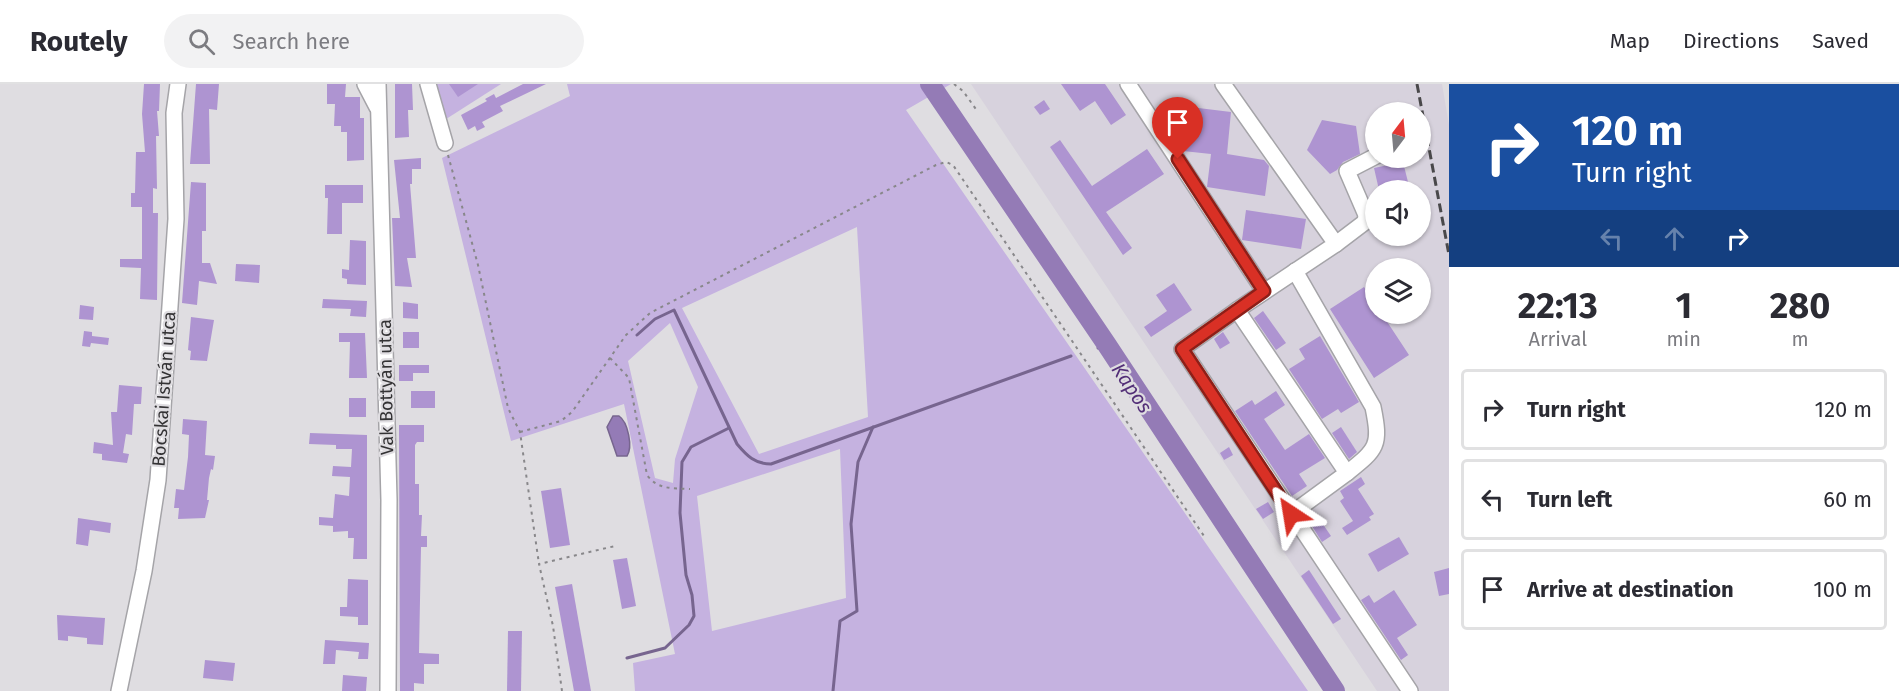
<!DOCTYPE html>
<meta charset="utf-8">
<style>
body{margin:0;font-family:"Fira Sans",sans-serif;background:#f2f2f3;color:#2b2b33;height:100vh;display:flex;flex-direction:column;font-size:22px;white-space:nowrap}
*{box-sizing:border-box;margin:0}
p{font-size:20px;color:#7c7c81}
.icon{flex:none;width:33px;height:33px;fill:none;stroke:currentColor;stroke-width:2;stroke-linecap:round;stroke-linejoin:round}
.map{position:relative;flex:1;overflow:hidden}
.side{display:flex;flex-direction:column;background:#fff;width:450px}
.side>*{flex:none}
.guide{background:#1a4fa0;color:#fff;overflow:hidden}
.needle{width:39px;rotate:16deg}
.tools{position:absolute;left:1365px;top:18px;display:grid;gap:12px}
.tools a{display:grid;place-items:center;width:66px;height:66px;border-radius:50%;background:#fff;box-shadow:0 2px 4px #0004;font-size:30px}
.pin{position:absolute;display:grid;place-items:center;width:51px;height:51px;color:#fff;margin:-62px -26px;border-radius:50% 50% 50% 0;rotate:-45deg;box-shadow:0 0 6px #0007}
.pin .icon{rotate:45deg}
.me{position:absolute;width:66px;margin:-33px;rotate:327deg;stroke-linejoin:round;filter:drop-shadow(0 0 4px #0008)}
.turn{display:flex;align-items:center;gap:21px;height:126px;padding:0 24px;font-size:27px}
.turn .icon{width:78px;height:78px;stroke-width:2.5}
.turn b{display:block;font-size:42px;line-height:51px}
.lanes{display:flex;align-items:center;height:57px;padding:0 24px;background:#0003;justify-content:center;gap:30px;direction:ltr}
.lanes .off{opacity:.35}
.eta{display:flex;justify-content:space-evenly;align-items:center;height:102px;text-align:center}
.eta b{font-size:36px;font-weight:700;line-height:42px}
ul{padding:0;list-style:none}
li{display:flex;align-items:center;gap:18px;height:81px;margin:0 12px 9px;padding:0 12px;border:3px solid #e1e1e2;border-radius:6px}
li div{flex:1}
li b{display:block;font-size:22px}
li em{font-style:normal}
header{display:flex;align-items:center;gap:36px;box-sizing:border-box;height:84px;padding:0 30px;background:#fff;border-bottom:2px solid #e1e1e2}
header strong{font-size:28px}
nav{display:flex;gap:33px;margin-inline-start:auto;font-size:21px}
.search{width:420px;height:54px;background:#f2f2f3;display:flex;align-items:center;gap:15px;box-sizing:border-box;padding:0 21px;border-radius:33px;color:#7c7c81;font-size:22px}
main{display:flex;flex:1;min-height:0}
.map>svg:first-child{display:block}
</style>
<header>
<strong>Routely</strong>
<div class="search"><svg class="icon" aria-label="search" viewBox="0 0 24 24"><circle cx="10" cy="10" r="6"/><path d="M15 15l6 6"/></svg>Search here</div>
<nav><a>Map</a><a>Directions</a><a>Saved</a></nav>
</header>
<main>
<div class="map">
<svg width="1449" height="607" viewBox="0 0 1449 607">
<rect width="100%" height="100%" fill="#dfdde1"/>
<path fill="#d7d2dd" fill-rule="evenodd" d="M 971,0 L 1442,0 L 1449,41 L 1449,607 L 1377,607 ZM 1376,28 L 1420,28 L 1420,74 L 1376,74 ZM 1376,106 L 1420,106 L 1420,152 L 1376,152 ZM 1376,184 L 1420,184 L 1420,230 L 1376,230 Z"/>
<g fill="#c5b2e0" fill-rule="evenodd">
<polygon points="434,0 501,0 443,37"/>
<path d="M 567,0 L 951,0 L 906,26 L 1308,607 L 635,607 L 633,579 L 675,570 L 624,320 L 511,357 L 442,74 L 570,12 ZM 857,143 L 868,333 L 759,370 L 682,224 ZM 670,239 L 698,303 L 675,375 L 673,399 L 655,394 L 628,277 ZM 840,365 L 846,514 L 712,547 L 697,412 Z"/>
</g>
<path fill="#947bb6" stroke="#77658f" stroke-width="1.5" d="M 613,332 L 619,332 C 628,338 633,363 627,372 L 617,372 L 607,343 Z"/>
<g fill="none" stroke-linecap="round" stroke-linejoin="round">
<g stroke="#77658f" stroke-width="3">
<path d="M 637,251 L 655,235 L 674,226 L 737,360 C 747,372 755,380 771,380 L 1071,272"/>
<polyline points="1098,264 1107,261"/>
<polyline points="627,574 665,564 689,541 694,532 692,511 686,491 680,429 682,378 691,363 729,344"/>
<polyline points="833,607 840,537 857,527 851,440 858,378 873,343"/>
</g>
<polyline stroke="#947bb6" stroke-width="20" points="930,0 1107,261 1335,607"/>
</g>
<g fill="#ae94d1">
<polygon points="144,0 160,0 159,27 157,27 159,52 156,52 157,105 153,104 153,129 158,129 157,216 140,215 141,184 120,183 120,175 142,175 142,123 131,123 131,109 135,109 136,68 145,68 142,30"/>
<polygon points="196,0 219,0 217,26 209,25 210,80 190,80"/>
<polygon points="327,0 346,0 345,13 360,13 360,34 364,34 364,76 347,77 347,48 341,48 341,42 334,42 335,20 327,20"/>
<polygon points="395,0 412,0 413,26 408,26 409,53 395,54"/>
<polygon points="449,0 478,0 458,13"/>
<polygon points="523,0 546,0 500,22 503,27 482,38 485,43 477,47 475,42 468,46 461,31 487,17 485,15 494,10 496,14"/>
<polygon points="1061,0 1105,0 1126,31 1111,41 1095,17 1080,27"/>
<polygon points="1044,16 1050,25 1040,31 1034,23"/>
<polygon points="1174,21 1231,28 1227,70 1264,76 1269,82 1265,112 1207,103 1211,70 1183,67 1178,58 1179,52 1173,51 1171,47"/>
<polygon points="1322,36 1356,42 1360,70 1343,78 1337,86 1330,90 1307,66"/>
<polygon points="1060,56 1092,102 1147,65 1164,90 1106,128 1132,164 1123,171 1050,63"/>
<polygon points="421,74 421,85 412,85 412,100 410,100 416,174 407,174 412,203 395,202 392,134 400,134 394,76"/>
<polygon points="1403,78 1410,106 1379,106 1374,84"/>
<polygon points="191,98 206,99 206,147 202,147 202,179 210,179 217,200 199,197 197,221 182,219"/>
<polygon points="325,101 363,101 363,119 342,119 342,150 327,150 328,114 325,114"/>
<polygon points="1246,126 1306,135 1301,165 1242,156"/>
<polygon points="350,156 366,157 366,201 347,200 347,195 342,194 342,185 349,186"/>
<polygon points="236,180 260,181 259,199 235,197"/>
<polygon points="1174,199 1192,226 1151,253 1144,243 1167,227 1156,211"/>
<polygon points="1364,203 1376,220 1376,230 1382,230 1409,271 1374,294 1330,225"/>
<polygon points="323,215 367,217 366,233 350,232 351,225 322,224"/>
<polygon points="403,218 418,220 418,235 403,234"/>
<polygon points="80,221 94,223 93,236 79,235"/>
<polygon points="1263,227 1286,259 1276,266 1254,234"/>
<polygon points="191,233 214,236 207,277 190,276 191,267 188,266"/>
<polygon points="84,247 92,248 92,252 109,254 108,261 91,259 90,263 82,262"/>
<rect x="403" y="248" width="16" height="16"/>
<polygon points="1223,248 1230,259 1220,265 1214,255"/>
<polygon points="339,249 365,249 367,294 349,294 350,258 339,258"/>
<polygon points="1320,252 1359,318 1341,329 1338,325 1322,335 1289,285 1305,275 1299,265"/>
<polygon points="399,281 429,281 429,289 413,289 413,297 399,297"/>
<polygon points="119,301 142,303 141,320 134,320 132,351 126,350 123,369 129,370 127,379 102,376 102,370 93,369 94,358 113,361 111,328 117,328"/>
<rect x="411" y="307" width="24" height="17"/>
<polygon points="1276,307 1285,321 1264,335 1285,366 1309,350 1325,374 1299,390 1307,402 1292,412 1235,327 1252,316 1255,321"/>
<rect x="349" y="314" width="17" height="19"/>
<polygon points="183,335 207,337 205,371 215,372 213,386 211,385 209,394 207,416 209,416 205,434 178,435 179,424 174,424 176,405 184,406 188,373 189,351 182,350"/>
<polygon points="399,341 424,341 424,358 417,358 415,361 415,400 419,400 419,431 422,431 421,452 427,452 427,463 421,463 419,569 439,570 439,580 424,580 424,600 414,599 414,607 400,607"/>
<polygon points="1341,343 1357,368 1349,375 1332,349"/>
<polygon points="310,349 367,351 367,475 353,475 354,454 348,454 348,447 333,448 333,442 319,441 319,433 333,434 335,410 349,412 350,393 332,392 333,382 351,383 352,365 336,365 336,361 309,360"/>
<polygon points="1229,363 1233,371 1224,376 1220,369"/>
<polygon points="1361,393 1365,400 1358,405 1374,430 1369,433 1371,436 1347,451 1342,444 1353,437 1340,417 1344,414 1340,407"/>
<polygon points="561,404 570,461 550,464 541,407"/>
<polygon points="1268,418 1274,428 1263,435 1256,425"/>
<polygon points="1318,433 1331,452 1322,458 1310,439"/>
<polygon points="78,434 111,439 110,449 90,446 88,462 76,460"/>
<polygon points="1399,453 1409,470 1378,488 1368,470"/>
<polygon points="627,474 636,522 622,525 613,476"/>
<polygon points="1449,484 1449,510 1439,512 1434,488"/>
<polygon points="1309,486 1341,535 1333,540 1301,492"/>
<polygon points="348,495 368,496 368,541 358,541 358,533 340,532 340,523 347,523"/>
<polygon points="572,500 591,607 574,607 555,503"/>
<polygon points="1394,506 1417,541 1397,554 1408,571 1401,576 1361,516 1369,511 1374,519"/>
<polygon points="57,531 105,534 103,561 87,560 87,554 68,552 68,557 58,556"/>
<polygon points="508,547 522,547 521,607 507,607"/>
<polygon points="325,556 369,559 368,575 358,575 359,568 336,566 335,580 323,580"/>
<polygon points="205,576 235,579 233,597 203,594"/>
<polygon points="343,591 367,593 366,607 342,607"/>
</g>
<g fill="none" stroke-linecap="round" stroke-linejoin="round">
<g stroke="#a5a4a8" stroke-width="18">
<g id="minor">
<polyline points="365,0 377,23"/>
<polyline points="378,0 389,416 388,607"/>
<polyline points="428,0 445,59"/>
<polyline points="1128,0 1264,207"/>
<polyline points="1223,0 1336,160 1237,226"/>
<polyline points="1336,160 1365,138 1366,131 1347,87 1376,72"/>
<path d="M 1295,187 L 1373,323 C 1381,362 1377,365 1347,389"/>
<polyline points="1291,430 1347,389 1237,226 1182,265 1410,607"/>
<polyline points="119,607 144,487 158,396 176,135 174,29 178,0"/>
</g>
</g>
<g stroke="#88878a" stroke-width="2" stroke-dasharray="3 4.5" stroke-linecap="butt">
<polyline points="954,0 963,7 978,28"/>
<polyline points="448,71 478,181 508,324 520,348 539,480"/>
<path d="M 610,274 L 629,294 L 647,391 C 658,406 672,404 690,405"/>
<polyline points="520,348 561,337 572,328 626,251 650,229 936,81 946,78 953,81 1204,452"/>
<polyline points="562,607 553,542 539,480 615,462"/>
</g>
<use href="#minor" stroke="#fff" stroke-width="15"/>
<polyline stroke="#49484a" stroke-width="3" stroke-dasharray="9 4.5" stroke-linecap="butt" points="1417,0 1449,171"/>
</g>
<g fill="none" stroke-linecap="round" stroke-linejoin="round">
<g stroke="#8d1f18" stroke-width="15">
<polyline id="route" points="1178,75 1264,207 1182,265 1291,430"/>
</g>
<use href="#route" stroke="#d93025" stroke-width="10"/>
</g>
<g text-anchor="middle" stroke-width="4.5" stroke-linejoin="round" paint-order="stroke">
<g font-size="18" fill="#333234" stroke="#dfdde1">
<text transform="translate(386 303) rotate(-91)" y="6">Vak Bottyán utca</text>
<text transform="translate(164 305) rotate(-86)" y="6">Bocskai István utca</text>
</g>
<g font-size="20" font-style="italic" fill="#532f78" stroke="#dfdde1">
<text transform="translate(1132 304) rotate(56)" y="7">Kapos</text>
</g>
</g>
</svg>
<div class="tools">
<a><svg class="needle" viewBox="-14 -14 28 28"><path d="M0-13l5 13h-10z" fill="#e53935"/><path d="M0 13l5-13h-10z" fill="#7c7c81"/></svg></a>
<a><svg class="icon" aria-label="sound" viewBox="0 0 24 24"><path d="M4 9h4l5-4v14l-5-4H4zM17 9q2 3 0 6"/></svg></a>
<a><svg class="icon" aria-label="layers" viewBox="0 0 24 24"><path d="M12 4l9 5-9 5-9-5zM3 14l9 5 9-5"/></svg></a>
</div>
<div class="pin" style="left:1178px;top:75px;background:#d93025"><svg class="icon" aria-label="arrive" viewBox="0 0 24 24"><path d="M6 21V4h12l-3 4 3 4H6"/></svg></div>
<svg class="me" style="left:1291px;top:430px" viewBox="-20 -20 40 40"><path d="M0-17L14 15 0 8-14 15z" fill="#d93025" stroke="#fff" stroke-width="4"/></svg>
</div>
<section class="side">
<div class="guide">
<div class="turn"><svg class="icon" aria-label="right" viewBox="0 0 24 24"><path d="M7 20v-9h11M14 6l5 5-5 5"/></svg><div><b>120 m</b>Turn right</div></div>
<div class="lanes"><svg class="icon off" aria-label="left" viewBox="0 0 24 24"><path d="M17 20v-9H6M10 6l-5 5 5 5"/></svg><svg class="icon off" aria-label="ahead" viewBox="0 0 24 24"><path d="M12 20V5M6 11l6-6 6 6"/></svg><svg class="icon" aria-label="right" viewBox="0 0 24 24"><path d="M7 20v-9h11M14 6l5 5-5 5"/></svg></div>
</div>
<div class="eta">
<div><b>22:13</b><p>Arrival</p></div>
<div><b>1</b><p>min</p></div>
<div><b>280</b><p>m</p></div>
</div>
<ul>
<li><svg class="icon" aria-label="right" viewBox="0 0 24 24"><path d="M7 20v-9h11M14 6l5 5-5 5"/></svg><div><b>Turn right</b></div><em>120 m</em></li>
<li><svg class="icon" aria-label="left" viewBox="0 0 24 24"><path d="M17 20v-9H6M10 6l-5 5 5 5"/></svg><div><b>Turn left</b></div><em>60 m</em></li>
<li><svg class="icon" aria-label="arrive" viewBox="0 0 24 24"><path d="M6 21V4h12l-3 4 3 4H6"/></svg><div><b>Arrive at destination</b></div><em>100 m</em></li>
</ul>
</section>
</main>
